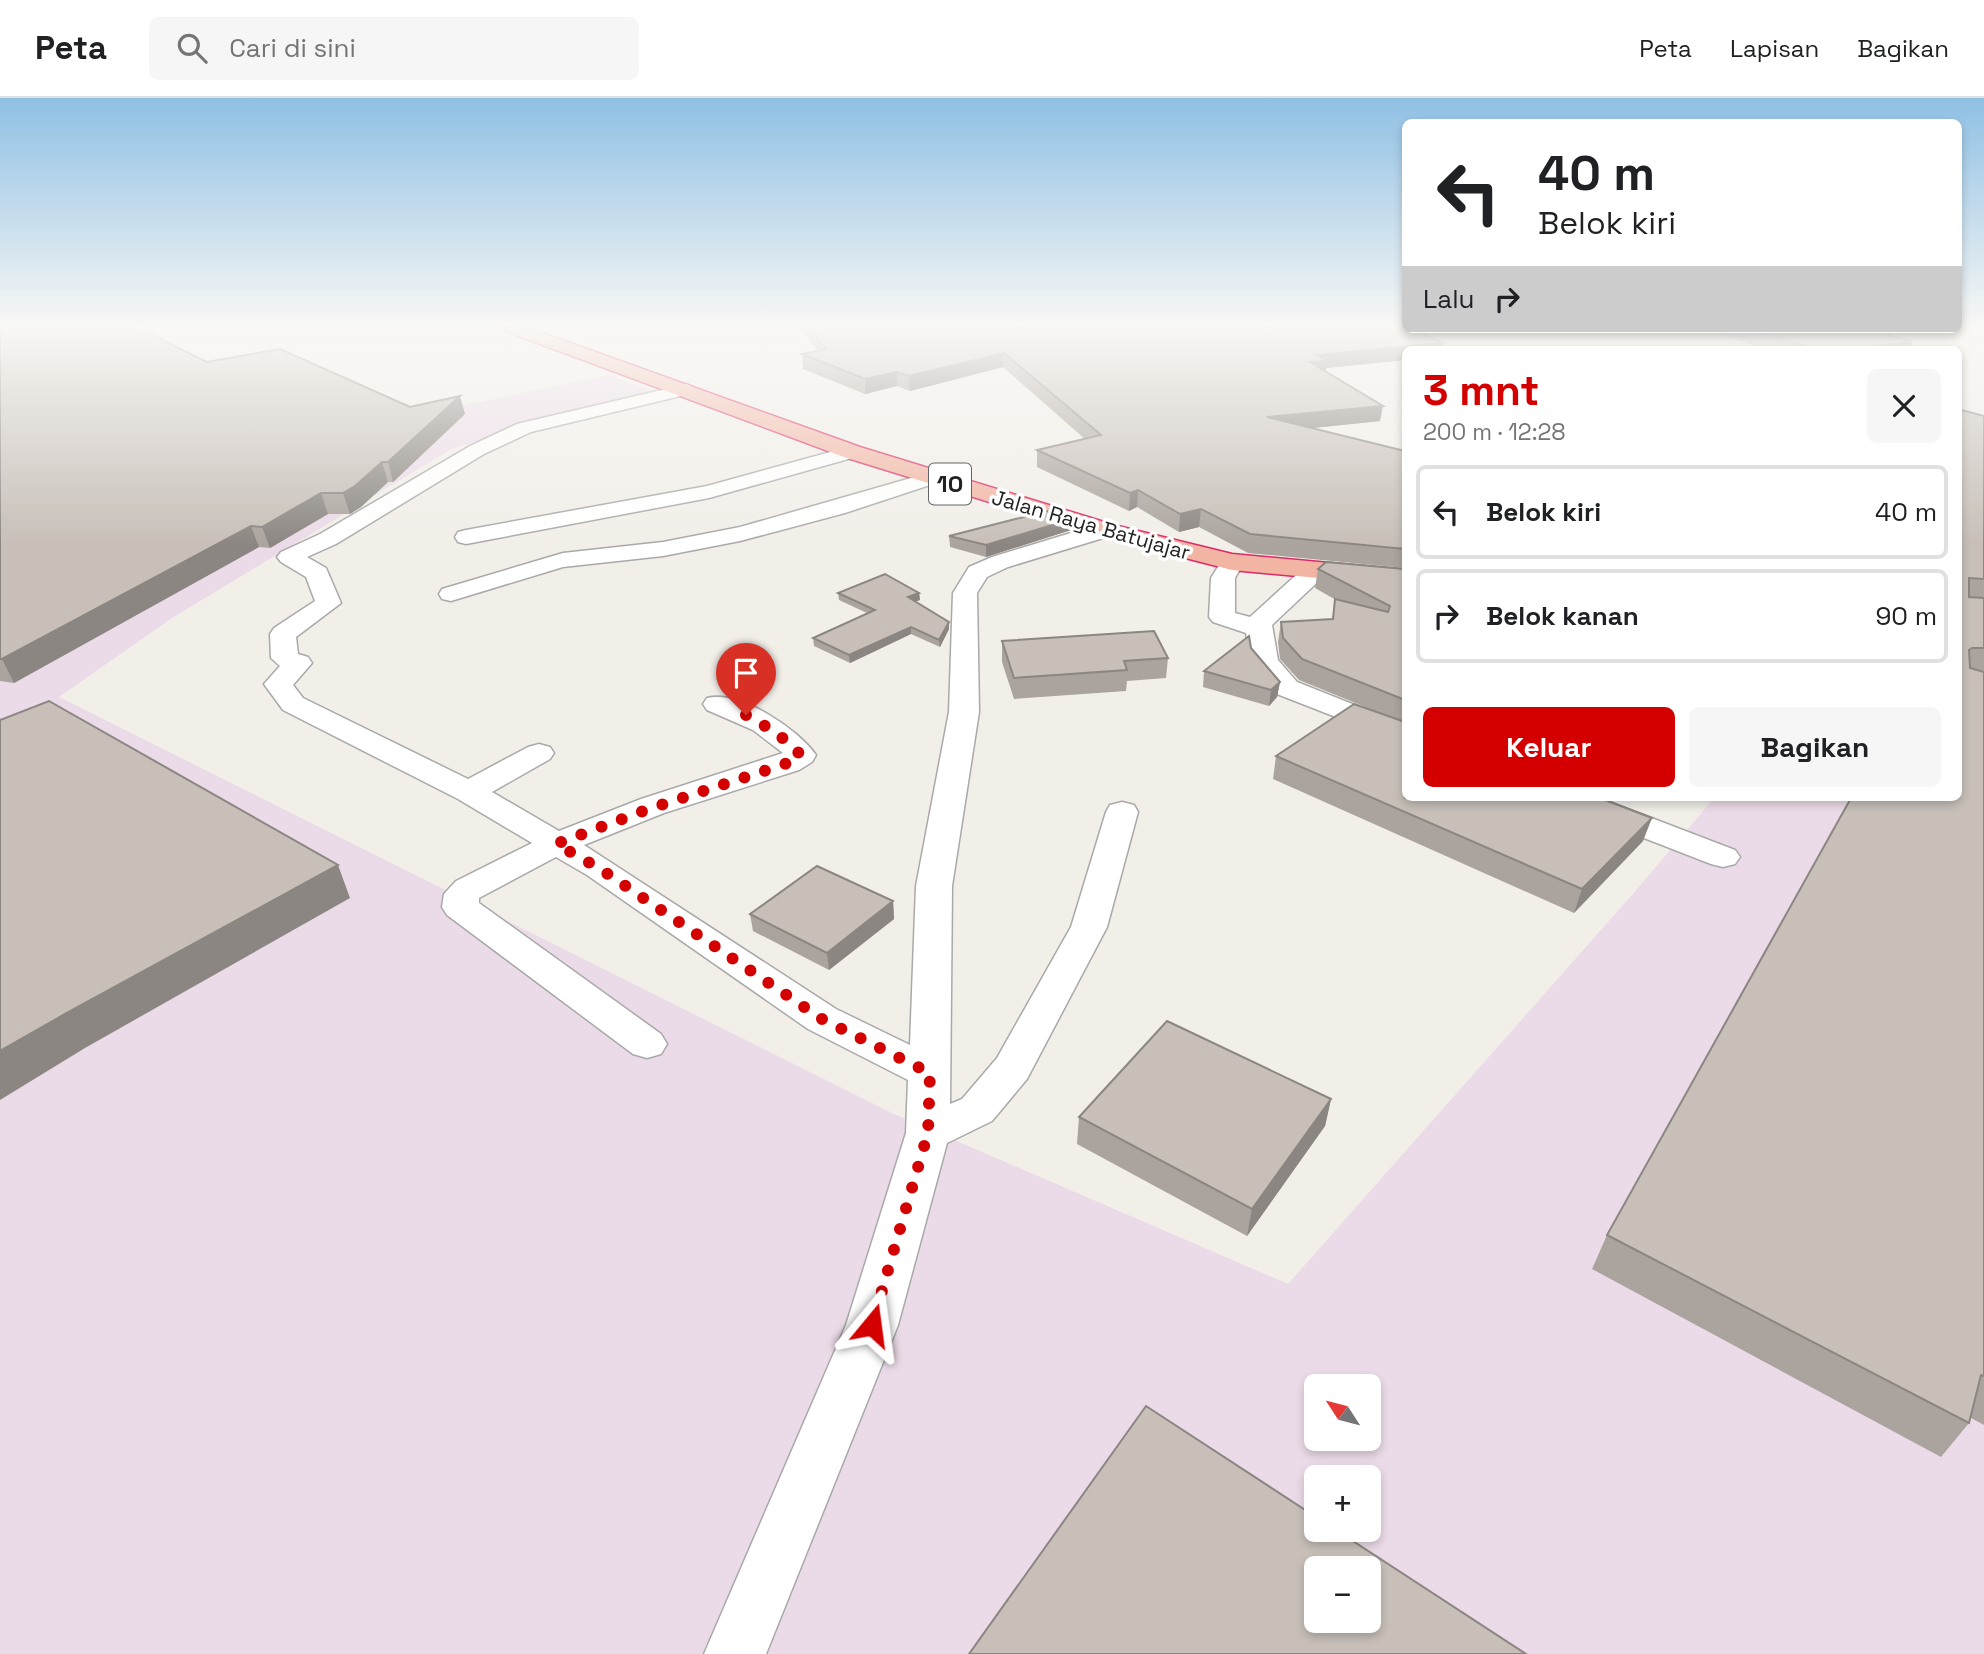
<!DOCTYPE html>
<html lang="id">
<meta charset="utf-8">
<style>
body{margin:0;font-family:"Space Grotesk",sans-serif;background:#f6f6f6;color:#202124;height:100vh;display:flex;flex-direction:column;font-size:26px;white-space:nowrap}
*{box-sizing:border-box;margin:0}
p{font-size:23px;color:#757577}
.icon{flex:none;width:38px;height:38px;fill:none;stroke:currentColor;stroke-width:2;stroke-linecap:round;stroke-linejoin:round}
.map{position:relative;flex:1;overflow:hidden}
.sheet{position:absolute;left:1402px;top:248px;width:560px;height:455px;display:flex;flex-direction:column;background:#fff;border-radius:10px;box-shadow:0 4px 10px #0003}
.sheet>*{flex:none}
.banner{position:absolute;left:1402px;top:21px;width:560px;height:214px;border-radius:10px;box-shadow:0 4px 10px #0003;background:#fff;color:#202124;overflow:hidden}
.needle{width:46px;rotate:306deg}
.fabs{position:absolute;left:1304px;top:1276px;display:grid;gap:14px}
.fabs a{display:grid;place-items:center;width:77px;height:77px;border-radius:10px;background:#fff;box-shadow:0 4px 10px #0003;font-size:35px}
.pin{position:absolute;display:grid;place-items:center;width:60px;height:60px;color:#fff;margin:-72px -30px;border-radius:50% 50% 50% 0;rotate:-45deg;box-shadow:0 0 7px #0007}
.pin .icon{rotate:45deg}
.me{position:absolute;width:77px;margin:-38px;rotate:16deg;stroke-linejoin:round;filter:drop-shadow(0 0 5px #0008)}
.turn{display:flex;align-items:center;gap:24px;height:147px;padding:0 21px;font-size:32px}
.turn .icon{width:91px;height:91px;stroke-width:2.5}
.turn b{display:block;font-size:49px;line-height:60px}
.then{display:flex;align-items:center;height:66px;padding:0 21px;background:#0003;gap:14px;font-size:26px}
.round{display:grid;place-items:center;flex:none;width:74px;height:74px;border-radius:10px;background:#f6f6f6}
.head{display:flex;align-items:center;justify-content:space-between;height:119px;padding:0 21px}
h1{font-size:42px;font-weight:700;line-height:52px;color:#d40000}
.action{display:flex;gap:14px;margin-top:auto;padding:14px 21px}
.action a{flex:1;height:80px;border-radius:10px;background:#d40000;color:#fff;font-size:28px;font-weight:700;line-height:80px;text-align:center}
.action a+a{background:#f6f6f6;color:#202124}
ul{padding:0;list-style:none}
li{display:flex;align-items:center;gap:21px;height:94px;margin:0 14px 10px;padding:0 7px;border:4px solid #e0e0e0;border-radius:10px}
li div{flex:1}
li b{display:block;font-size:26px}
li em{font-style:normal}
header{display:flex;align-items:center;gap:42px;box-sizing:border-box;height:98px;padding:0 35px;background:#fff;border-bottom:2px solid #e0e0e0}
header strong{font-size:33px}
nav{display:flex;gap:38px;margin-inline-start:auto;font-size:24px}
.search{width:490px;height:63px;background:#f6f6f6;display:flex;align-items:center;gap:18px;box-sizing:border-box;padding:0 24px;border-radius:10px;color:#757577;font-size:26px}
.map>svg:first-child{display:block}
</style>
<header>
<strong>Peta</strong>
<div class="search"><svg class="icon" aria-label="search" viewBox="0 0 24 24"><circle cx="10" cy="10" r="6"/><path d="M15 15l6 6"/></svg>Cari di sini</div>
<nav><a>Peta</a><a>Lapisan</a><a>Bagikan</a></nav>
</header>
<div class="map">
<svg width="1984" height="1556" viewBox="0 0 1984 1556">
<rect width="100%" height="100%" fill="#f2efe9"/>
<path fill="#ebdbe8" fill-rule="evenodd" d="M 0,229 L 156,229 L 135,234 L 311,339 L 609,277 L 658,295 L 453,350 L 172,520 L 59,599 L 892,1015 L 1288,1186 L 1638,790 L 1714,700 L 1958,700 L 1984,592 L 1984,1556 L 0,1556 ZM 1316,1288 L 1368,1288 L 1368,1340 L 1316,1340 ZM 1316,1379 L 1368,1379 L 1368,1432 L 1316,1432 ZM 1316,1470 L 1368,1470 L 1368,1522 L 1316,1522 Z"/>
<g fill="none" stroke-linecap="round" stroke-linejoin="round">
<g stroke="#a9a9a9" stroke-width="3">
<g id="minor">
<path d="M 687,286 L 696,291 L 693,295 L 531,334 L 484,356 L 336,446 L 307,459 L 326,470 L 341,505 L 296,539 L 298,556 L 308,559 L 312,565 L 293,587 L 303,600 L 468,681 L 528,649 L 539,646 L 550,649 L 554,655 L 550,661 L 492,694 L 559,733 L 641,701 L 783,655 L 753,632 L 707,612 L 703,606 L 707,600 C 740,592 798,631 816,657 L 812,664 L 799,672 L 664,715 L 584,747 L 836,911 L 910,947 L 916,788 L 949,614 L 953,495 L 969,469 L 992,459 L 1097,427 L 1113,427 L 1116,432 L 1113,437 L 1008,469 L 987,479 L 977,495 L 979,614 L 952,788 L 950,1006 L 962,1001 L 997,960 L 1071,829 L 1106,714 L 1110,707 L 1122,704 L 1134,707 L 1138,714 L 1107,829 L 1027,981 L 992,1023 L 947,1045 L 898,1227 L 766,1556 L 704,1556 L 846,1227 L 906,1035 L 908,982 L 808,931 L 587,777 L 556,759 L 479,800 L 479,805 L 661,936 L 667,946 L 661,956 L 647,960 L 633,956 L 447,817 L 442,809 L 444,796 L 456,783 L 532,745 L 458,701 L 283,612 L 264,586 L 280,568 L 271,560 L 270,536 L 274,530 L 315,503 L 306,479 L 281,464 L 277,459 L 281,454 L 320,436 L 470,348 L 517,326 Z"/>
<polygon points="852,348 859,350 862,354 859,358 709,400 466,446 458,444 455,439 458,434 466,432 707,388"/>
<polygon points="932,374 939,376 942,380 939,384 845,415 740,443 663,458 563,469 451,503 442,501 439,496 442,491 563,455 663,444 740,429"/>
<polygon points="1232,457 1240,459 1244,464 1235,480 1235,515 1250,519 1306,468 1315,466 1324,468 1327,473 1324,478 1272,527 1278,562 1297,584 1405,627 1405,646 1277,596 1251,563 1246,535 1213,524 1209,519 1211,480 1224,459"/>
<polygon points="1554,700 1599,700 1735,752 1740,759 1735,766 1723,769 1711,766 1559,707"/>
</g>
</g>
<g stroke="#dc2a67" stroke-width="3">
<polygon id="trunk" points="503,229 526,229 860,349 1114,427 1232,456 1405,472 1405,488 1232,472 1096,437 844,359 505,233"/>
</g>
<use href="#minor" fill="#fff" fill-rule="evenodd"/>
<use href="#trunk" fill="#f2b4a3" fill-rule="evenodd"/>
</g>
<g fill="#aba49e">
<polygon points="0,229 207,264 410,309 465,316 393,384 388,384 361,409 350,416 328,416 270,450 259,449 14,585 0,583"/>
<polygon points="798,229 1405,229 1405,262 1326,270 1326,274 1380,323 1313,330 1405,353 1405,470 1248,455 1199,429 1179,434 1137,409 1129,413 1037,369 1037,352 1085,341 1003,269 910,293 897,288 865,296 803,271 802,256 818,253"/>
<polygon points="1705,231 1870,231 1912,244 1909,252 1768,252"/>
<polygon points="1958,311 1984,318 1984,1327 1971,1320 1969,1325 1941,1359 1592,1171 1607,1137 1958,700"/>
<polygon points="1072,421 1071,432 986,459 950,449 949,438"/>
<polygon points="1318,471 1405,471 1405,700 1643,743 1574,815 1273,681 1276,658 1395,621 1299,582 1280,561 1278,544 1281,524 1332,521 1335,501 1336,502 1315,490"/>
<polygon points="838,495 919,495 920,502 915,504 949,524 949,531 940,549 911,536 850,565 814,548 813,540 867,515 839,502"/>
<polygon points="1002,543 1168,560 1166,580 1127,583 1126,593 1014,601 1002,564"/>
<polygon points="1251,550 1280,584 1277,599 1269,608 1203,589 1204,573"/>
<polygon points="893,803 894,821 829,872 753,833 750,816"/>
<polygon points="1331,1001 1325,1028 1247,1138 1077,1046 1079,1019"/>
</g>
<g fill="#8b8681">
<polygon points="1912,244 1909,252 1848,252"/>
<polygon points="1443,245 1442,252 1405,252 1405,262 1326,270 1325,277 1310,264 1317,257"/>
<polygon points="1004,255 1003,269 910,293 909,278"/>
<polygon points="897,274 897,288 865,296 865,281"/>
<polygon points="460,298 465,316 393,384 388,364"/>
<polygon points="1383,308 1380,323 1265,335 1267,319"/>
<polygon points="382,364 388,384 361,409 350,416 343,395"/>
<polygon points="1138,392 1137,409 1129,413 1130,395"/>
<polygon points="321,395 328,416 270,450 262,429"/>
<polygon points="1201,411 1199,429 1179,434 1180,416"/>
<polygon points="1072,421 1071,432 986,459 986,447"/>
<polygon points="251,428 259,449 14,585 2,561"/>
<polygon points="919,495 920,502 908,506 908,499"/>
<polygon points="949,524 949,531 940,549 939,542"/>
<polygon points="911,529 911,536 850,565 849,557"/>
<polygon points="1280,584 1277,599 1269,608 1271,592"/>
<polygon points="1652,720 1643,743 1574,815 1582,791"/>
<polygon points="338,767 350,800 85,950 0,1002 0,953 65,916"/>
<polygon points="893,803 894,821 829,872 827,855"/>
<polygon points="1331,1001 1325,1028 1247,1138 1252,1111"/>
</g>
<g fill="#c7bfb8" stroke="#8b8681" stroke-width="2" fill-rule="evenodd">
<polygon points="0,229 136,229 207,264 280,251 410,309 460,298 388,364 382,364 355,388 343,395 321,395 262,429 251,428 2,561 0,561"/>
<polygon points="808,229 1405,229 1405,231 1414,231 1443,245 1317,257 1328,263 1310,264 1383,308 1267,319 1405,353 1405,451 1250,436 1201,411 1180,416 1138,392 1130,395 1037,352 1101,337 1004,255 909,278 897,274 865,281 802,256 826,251"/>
<polygon points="1752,231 1870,231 1912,244 1848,252 1818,252"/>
<polygon points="1958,311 1984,318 1984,481 1969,480 1969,499 1984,500 1984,550 1972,550 1969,552 1970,570 1984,574 1984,1278 1981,1277 1969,1325 1607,1137 1851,700 1958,700"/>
<polygon points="1047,413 1072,421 986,447 949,438"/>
<polygon points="1326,464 1405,471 1405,602 1302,561 1283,540 1281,524 1333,521 1335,501 1388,514 1390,508 1318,471"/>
<polygon points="885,476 919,495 908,499 949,524 939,542 911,529 849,557 813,540 875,512 838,495"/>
<polygon points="1154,533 1168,560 1124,563 1127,572 1014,580 1002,543"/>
<polygon points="1249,538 1251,550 1280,584 1271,592 1204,573"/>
<polygon points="49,603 338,767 65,916 0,953 0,622"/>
<polygon points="1354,606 1405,624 1405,700 1600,700 1652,720 1582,791 1276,658"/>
<polygon points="817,768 893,803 827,855 750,816"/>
<polygon points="1167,923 1331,1001 1252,1111 1079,1019"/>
<path d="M 1146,1308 L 1316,1419 L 1316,1432 L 1336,1432 L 1526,1556 L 969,1556 ZM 1316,1470 L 1368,1470 L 1368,1522 L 1316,1522 Z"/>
</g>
<linearGradient id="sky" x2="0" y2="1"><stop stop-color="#8fc0e4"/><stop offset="0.51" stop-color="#f9f8f5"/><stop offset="1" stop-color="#f9f8f5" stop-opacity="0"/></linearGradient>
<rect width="1984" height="447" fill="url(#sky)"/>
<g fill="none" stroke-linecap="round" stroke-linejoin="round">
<polyline stroke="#d40000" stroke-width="12" stroke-dasharray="0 21.6" points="746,617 777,635 801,657 788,665 646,712 556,746 599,770 822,921 930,975 928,1035 872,1227"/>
</g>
<g text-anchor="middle" stroke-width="7" stroke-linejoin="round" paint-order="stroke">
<g font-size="21" fill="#222" stroke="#fff">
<text transform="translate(1091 427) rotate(16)" y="7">Jalan Raya Batujajar</text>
</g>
<rect fill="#fff" stroke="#646464" stroke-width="2" x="929" y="365.5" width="42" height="41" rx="5"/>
<g font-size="24" font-weight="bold" fill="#222">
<text x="950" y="394">10</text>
</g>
</g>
</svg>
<div class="fabs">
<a><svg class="needle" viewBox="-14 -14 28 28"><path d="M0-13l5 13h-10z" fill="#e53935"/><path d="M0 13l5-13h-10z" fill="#757577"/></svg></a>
<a>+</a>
<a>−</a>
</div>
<div class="pin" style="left:746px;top:617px;background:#d93025"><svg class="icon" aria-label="arrive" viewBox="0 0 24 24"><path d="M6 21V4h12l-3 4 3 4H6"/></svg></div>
<svg class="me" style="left:872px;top:1227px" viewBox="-20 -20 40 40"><path d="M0-17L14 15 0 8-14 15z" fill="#d40000" stroke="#fff" stroke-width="4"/></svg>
<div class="banner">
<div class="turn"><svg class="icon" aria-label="left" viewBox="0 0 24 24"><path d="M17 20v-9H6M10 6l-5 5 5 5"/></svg><div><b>40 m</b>Belok kiri</div></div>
<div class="then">Lalu<svg class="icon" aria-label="right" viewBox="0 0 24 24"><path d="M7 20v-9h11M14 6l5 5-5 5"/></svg></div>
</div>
<section class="sheet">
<div class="head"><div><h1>3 mnt</h1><p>200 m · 12:28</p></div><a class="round"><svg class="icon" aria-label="close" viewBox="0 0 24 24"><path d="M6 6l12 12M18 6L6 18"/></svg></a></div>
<ul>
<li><svg class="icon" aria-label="left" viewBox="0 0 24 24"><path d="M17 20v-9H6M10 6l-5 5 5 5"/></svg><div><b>Belok kiri</b></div><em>40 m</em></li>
<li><svg class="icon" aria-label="right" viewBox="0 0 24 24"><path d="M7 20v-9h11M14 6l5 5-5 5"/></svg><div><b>Belok kanan</b></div><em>90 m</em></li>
</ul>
<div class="action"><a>Keluar</a><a>Bagikan</a></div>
</section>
</div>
